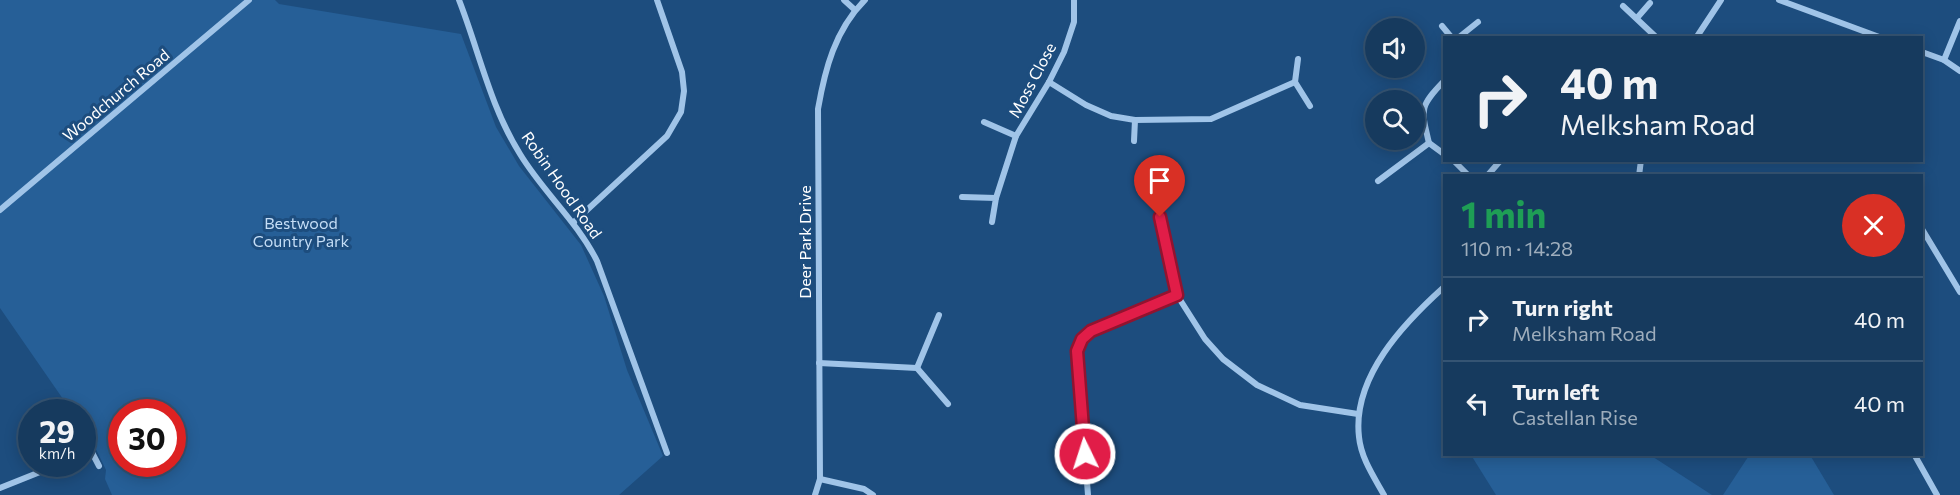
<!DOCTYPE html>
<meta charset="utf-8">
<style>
body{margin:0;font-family:Commissioner,sans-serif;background:#1f4164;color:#f1f3f6;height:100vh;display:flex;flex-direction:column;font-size:22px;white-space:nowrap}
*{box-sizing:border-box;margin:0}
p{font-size:20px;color:#9eadbc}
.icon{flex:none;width:33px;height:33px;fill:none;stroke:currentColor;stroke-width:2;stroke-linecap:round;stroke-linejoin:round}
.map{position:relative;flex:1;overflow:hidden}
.drawer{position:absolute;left:1443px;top:174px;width:480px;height:282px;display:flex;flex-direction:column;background:#163a5e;border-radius:0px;box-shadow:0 3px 15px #0003,0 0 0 2px #355473}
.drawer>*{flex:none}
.banner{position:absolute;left:1443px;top:36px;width:480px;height:126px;border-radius:0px;box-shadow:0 3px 15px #0003,0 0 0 2px #355473;background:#163a5e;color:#f1f3f6;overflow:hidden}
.buttons{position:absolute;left:1365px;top:18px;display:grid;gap:12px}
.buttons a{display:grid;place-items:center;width:60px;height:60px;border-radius:50%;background:#163a5e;box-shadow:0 3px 15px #0003,0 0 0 2px #355473;font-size:30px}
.speed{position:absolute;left:18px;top:399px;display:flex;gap:12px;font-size:30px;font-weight:700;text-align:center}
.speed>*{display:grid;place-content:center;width:78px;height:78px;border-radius:50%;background:#163a5e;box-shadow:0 3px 15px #0003,0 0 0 2px #355473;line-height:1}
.speed small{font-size:15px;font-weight:400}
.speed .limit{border:9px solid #d22;background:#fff;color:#111}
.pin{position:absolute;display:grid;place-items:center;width:51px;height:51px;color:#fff;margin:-62px -26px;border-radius:50% 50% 50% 0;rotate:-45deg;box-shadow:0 0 6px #0007}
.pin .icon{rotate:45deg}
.me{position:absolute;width:66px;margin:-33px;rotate:356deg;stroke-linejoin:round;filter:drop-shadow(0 0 4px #0008)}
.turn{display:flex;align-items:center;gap:21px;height:126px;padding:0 18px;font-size:27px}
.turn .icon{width:78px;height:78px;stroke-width:2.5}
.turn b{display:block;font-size:42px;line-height:51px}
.round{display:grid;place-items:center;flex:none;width:63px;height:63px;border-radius:32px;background:#1f4164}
.overview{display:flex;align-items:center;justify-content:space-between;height:102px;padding:0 18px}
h1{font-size:36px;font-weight:700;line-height:45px;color:#1e9e55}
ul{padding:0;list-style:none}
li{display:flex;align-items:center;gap:18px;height:84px;padding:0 18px;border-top:2px solid #355473}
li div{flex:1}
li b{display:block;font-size:22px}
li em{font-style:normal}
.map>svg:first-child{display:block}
</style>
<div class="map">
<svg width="1960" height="495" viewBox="0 0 1960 495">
<rect width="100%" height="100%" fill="#1d4d7e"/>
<g fill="#265f97" fill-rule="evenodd">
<path d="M 0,0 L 275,0 L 279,4 L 461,34 L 496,127 L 519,166 L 581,245 L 604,296 L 627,370 L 663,456 L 619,495 L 112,495 L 105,479 L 106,470 L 90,437 L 83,428 L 82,412 L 72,412 L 0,308 ZM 122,412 L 172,412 L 172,464 L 122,464 Z"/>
<polygon points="1750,454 1810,455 1834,495 1723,495"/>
<polygon points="1471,455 1650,455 1712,495 1496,495"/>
</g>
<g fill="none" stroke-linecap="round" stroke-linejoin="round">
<g stroke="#a0c4e8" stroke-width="6">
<path d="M 459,0 C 479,51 490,106 520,154 C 543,192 577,221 597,261 L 667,453"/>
<polyline points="844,0 855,10"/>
<polyline points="1779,0 1882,38"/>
<polyline points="1623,6 1657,38"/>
<polyline points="1637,18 1650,3"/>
<polyline points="1442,26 1452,38"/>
<polyline points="1458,38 1478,22"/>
<polyline points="1696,38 1721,0"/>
<polyline points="1922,52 1944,60 1960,71"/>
<polyline points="1298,59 1295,82 1310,106"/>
<polyline points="1944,60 1960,21"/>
<polyline points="1049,82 1086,105 1111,116 1135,120 1211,119 1295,82"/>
<polyline points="984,122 1016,136"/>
<polyline points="1134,141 1135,120"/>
<path d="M 1429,143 C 1421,109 1419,107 1444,81"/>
<polyline points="1429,143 1444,154"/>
<polyline points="1453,160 1469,176"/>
<polyline points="1487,176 1501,160"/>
<polyline points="1639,176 1641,160"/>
<polyline points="1378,181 1429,143"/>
<polyline points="962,197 996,198 992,222"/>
<polyline points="996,198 1016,136 1049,82 1064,52 1074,22 1074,0"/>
<polyline points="0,210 249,0"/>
<polyline points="1160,217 1177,295 1205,339 1223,359 1257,385 1300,405 1358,414"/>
<polyline points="574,222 667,136 681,112 684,91 682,72 657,0"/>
<polyline points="1922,229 1960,292"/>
<polyline points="819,363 917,368 948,404"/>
<polyline points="917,368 939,315"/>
<polyline points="85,439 99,466"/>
<polyline points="1914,454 1937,495"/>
<polyline points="82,455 91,451"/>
<polyline points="820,479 864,489 873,495"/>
<polyline points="0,488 60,464"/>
<path d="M 815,495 L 820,479 L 818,109 C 825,69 835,30 865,0"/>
<polyline points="1088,495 1077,351 1082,339 1091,331 1177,295"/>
<path d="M 1384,495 C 1374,477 1361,458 1359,437 C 1352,377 1404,323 1444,287"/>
</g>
</g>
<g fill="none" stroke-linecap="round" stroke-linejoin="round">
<g stroke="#92132f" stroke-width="15">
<polyline id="route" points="1085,454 1077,351 1082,339 1091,331 1177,295 1160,217"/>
</g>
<use href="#route" stroke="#e11d48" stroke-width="10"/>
</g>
<g text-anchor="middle" stroke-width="6" stroke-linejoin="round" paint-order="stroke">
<g font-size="16" fill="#fff" stroke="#1d4d7e">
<text transform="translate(1032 80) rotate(-62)" y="6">Moss Close</text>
<text transform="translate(116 95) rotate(-40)" y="6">Woodchurch Road</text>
<text transform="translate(562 185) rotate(55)" y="6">Robin Hood Road</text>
<text transform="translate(805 242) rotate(-90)" y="6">Deer Park Drive</text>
</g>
<g font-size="16" fill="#c4ddf6" stroke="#1d4d7e">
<text x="301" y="229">Bestwood<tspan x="301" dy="18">Country Park</tspan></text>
</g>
</g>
</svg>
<div class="buttons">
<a><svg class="icon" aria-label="sound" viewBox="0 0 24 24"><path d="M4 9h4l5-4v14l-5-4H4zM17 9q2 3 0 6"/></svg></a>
<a><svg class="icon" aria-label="search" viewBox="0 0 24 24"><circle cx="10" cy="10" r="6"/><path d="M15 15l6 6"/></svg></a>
</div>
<div class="speed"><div>29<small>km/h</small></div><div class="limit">30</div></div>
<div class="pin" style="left:1160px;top:217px;background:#d93025"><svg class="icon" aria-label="arrive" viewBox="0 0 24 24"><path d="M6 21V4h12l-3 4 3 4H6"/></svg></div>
<svg class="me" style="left:1085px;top:454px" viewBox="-20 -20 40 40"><circle r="17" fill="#e11d48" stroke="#fff" stroke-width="3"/><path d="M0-11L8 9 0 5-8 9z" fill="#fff"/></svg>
<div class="banner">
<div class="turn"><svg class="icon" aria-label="right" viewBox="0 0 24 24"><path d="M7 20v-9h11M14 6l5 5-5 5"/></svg><div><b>40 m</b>Melksham Road</div></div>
</div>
<section class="drawer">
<div class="overview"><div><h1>1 min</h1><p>110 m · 14:28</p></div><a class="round" style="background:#d93025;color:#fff"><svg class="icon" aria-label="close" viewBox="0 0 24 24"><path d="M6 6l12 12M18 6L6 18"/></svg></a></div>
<ul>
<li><svg class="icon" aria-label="right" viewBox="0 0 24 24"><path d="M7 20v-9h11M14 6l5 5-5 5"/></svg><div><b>Turn right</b><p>Melksham Road</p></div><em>40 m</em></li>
<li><svg class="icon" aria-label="left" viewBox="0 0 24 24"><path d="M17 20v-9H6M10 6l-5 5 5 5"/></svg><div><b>Turn left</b><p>Castellan Rise</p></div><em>40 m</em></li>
</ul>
</section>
</div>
